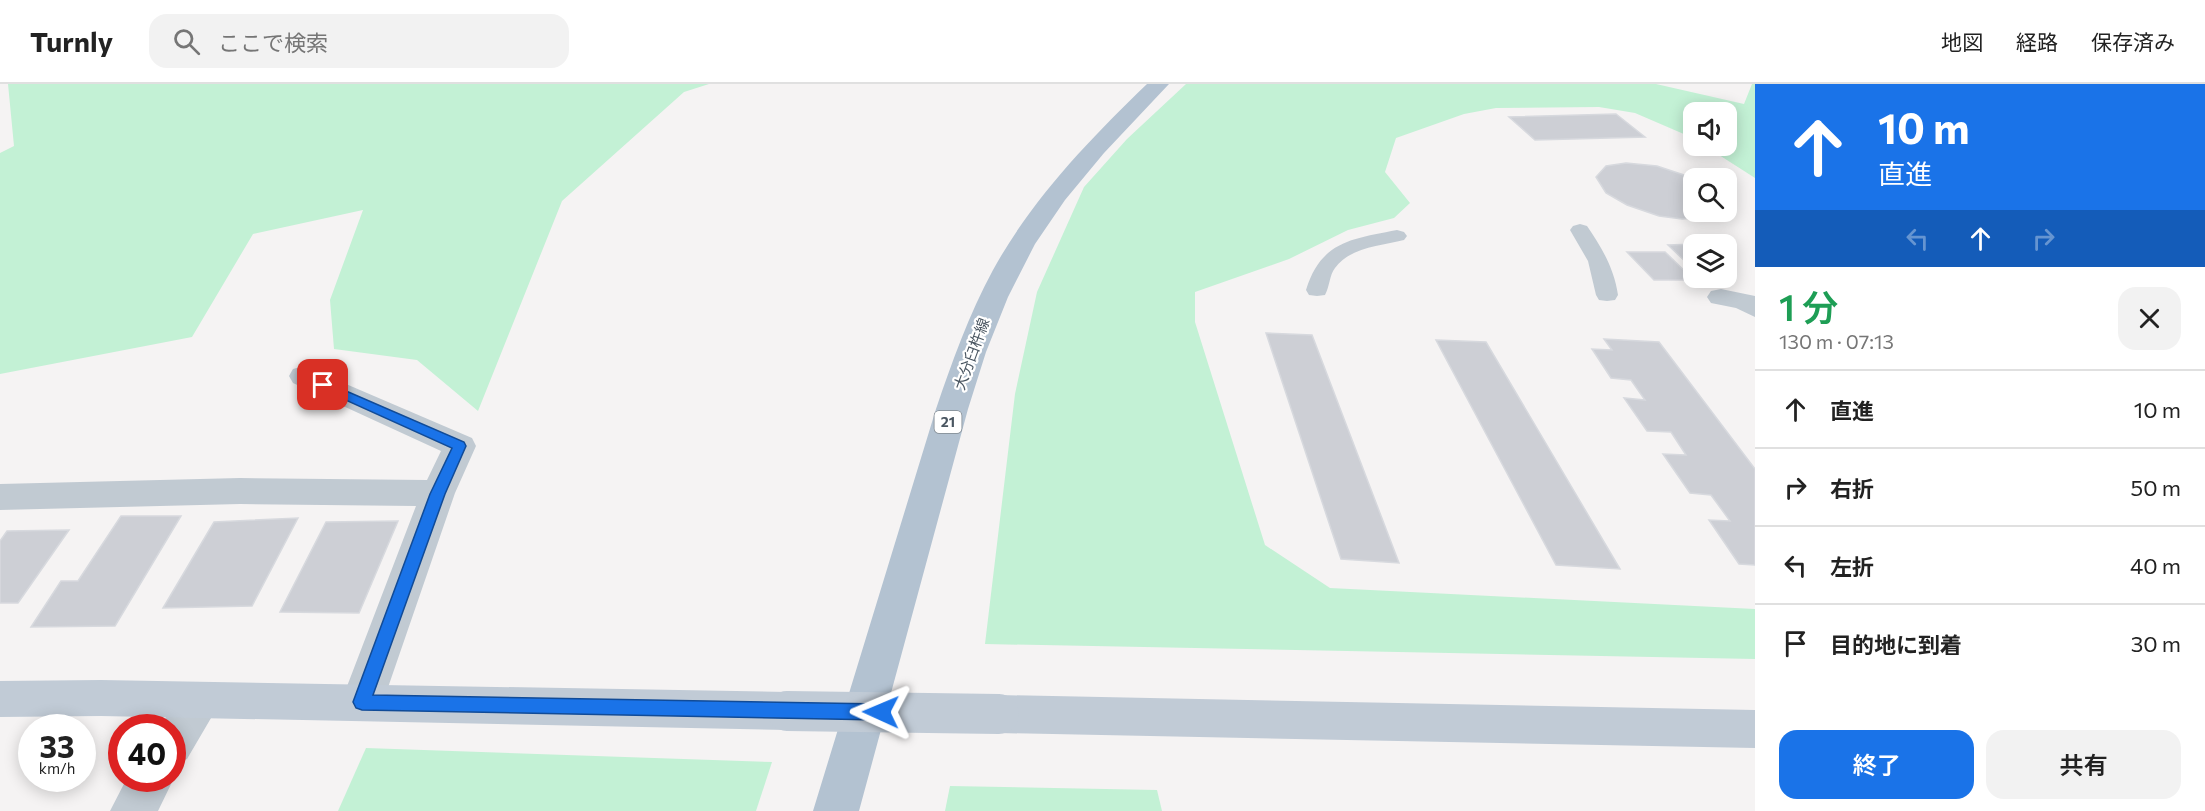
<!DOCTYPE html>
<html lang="ja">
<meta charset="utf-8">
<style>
body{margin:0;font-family:Commissioner,"Noto Sans JP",sans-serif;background:#f2f2f2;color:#222;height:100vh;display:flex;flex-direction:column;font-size:22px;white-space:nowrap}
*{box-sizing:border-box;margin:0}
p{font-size:20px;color:#767676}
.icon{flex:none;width:33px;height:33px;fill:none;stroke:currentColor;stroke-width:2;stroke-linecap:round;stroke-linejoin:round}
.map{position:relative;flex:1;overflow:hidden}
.sheet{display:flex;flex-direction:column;background:#fff;width:450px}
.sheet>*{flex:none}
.guide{background:#1a73e8;color:#fff;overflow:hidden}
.controls{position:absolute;left:1683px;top:18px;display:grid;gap:12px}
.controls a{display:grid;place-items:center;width:54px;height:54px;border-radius:12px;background:#fff;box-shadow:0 3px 15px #0003;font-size:30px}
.speed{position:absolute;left:18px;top:630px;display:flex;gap:12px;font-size:30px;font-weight:700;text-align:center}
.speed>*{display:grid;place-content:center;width:78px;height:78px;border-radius:50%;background:#fff;box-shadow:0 3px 15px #0003;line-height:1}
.speed small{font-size:15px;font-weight:400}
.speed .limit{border:9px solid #d22;background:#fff;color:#111}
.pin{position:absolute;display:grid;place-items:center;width:51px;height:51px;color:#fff;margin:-26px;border-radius:12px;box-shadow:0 3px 9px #0006}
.me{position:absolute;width:66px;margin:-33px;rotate:271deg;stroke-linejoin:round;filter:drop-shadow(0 0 4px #0008)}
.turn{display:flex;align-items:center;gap:21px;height:126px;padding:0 24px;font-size:27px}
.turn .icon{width:78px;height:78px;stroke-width:2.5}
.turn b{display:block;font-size:42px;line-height:51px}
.lanes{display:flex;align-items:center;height:57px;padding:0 24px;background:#0003;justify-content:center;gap:30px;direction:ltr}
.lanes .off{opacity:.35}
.round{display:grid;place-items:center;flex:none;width:63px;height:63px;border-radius:18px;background:#f2f2f2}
.summary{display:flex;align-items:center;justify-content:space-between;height:102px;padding:0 24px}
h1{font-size:36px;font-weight:600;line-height:45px;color:#1e9e55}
.cta{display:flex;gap:12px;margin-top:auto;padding:12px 24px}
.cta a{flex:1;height:69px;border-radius:18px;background:#1a73e8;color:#fff;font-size:24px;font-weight:600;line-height:69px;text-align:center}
.cta a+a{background:#f2f2f2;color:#222}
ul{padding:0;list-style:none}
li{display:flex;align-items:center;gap:18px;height:78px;padding:0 24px;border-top:2px solid #e0e0e0}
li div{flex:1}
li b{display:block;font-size:22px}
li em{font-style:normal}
header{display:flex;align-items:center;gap:36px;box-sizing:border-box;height:84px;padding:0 30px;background:#fff;border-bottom:2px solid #e0e0e0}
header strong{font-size:28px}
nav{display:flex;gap:33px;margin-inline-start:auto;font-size:21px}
.search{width:420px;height:54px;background:#f2f2f2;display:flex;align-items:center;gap:15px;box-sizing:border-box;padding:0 21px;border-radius:18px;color:#767676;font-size:22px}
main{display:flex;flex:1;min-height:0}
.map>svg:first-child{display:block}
</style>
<header>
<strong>Turnly</strong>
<div class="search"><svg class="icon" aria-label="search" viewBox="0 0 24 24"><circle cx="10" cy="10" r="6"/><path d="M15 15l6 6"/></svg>ここで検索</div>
<nav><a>地図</a><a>経路</a><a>保存済み</a></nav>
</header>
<main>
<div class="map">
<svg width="1755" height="727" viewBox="0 0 1755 727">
<rect width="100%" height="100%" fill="#f5f3f3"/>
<g fill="#c3f1d5">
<polygon points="8,0 709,0 684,8 562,117 478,327 417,276 334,265 330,216 363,126 253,150 192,253 0,290 0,69 14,62"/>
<polygon points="1186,0 1656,0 1744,20 1752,0 1755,0 1755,94 1705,62 1726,62 1726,28 1694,28 1693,54 1635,29 1599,23 1496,24 1464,30 1396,54 1385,88 1410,119 1394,134 1348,146 1289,175 1195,208 1195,238 1265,461 1330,504 1755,525 1755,575 985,560 1015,310 1037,208 1084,103 1127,55"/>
<polygon points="366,664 772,678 756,727 338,727"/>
<polygon points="950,702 1157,706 1162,727 945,727"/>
</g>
<g fill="#cdcfd5" stroke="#d7d9de" stroke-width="1.5">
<polygon points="1616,30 1645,53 1535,56 1509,33"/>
<polygon points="1626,79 1657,82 1690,93 1694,95 1694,128 1720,128 1711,133 1682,135 1659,132 1627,121 1606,109 1596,93 1606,82"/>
<polygon points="1694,160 1694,180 1688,180 1668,161 1699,160"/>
<polygon points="1627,168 1665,168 1694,196 1654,196"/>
<polygon points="1266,249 1312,251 1399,479 1341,475"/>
<polygon points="1604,255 1659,258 1755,385 1755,481 1739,480 1709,436 1730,437 1711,411 1690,409 1663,370 1686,371 1671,348 1647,347 1624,314 1645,316 1631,296 1611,294 1592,265 1612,266"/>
<polygon points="1436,256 1486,258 1620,485 1556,481"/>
<polygon points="121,432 181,432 115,542 31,543 61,497 78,497"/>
<polygon points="298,434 252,522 163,524 214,438"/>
<polygon points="398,437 359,529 280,528 326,438"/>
<polygon points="69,446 18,519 0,519 0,457 7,447"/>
</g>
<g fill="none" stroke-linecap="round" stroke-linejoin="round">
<g fill="#c1cad2" fill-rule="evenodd">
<path d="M 1580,140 L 1587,142 C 1602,164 1614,184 1618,211 L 1615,216 L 1607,217 L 1599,216 L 1596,211 L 1588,177 L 1570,146 L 1573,142 Z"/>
<path d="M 1397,146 L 1404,148 L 1407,152 L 1404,156 C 1381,162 1350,163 1335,184 C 1329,192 1330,202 1325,211 L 1317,212 L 1309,211 L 1306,206 C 1321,157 1352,155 1397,146 Z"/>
</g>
<g fill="#c1cad2" fill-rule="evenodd">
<polygon points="1721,205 1755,212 1755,233 1736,224 1711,219 1707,213 1711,207"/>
<polygon points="304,282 472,354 476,362 455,409 383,618 377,631 362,637 347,631 341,618 416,422 240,420 0,426 0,400 240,394 427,396 441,367 293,299 289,292 293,285"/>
<polygon points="200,598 215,604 221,617 187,675 172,681 172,644 159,644 185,604"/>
<polygon points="172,690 174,694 158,727 110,727 127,694 172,694"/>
</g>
<g fill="#c1cbd6" fill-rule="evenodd">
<polygon points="101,596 787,608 802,614 808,627 802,640 787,646 101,632 0,633 0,597"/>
<polygon points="999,611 1755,626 1755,664 999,649 984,643 978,630 984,617"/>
</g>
<path fill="#b3c2d1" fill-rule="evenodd" d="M 1147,0 L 1169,0 L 1104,69 L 1065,116 L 1035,160 L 1008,213 L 986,268 L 968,325 L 859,727 L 813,727 L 936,325 C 952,278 969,230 993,186 C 1032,115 1089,56 1147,0 Z"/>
<polyline stroke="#c1cbd6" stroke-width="40" points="787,627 999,630"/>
</g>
<polygon fill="#1a73e8" stroke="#114b97" stroke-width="1.5" points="323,297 464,358 466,362 445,410 373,611 881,620 887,623 890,628 887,634 881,636 362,626 356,624 353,618 430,410 452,364 319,304 317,301"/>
<g text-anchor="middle" stroke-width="4.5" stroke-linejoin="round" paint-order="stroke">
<rect fill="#fff" stroke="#808990" stroke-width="1.5" x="934.5" y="327" width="27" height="22" rx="4.5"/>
<g font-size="14" font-weight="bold" fill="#4a5661">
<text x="948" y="343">21</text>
</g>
<g font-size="15" fill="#4a5661" stroke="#fff">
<text transform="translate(972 270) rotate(-70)" y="5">大分臼杵線</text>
</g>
</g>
</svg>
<div class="controls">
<a><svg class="icon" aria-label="sound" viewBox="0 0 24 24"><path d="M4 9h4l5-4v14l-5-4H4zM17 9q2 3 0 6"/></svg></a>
<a><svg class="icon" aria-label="search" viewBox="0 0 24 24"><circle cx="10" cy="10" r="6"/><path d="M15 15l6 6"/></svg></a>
<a><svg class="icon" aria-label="layers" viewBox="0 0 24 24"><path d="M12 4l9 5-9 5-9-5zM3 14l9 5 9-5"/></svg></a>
</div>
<div class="speed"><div>33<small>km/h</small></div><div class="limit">40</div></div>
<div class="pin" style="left:323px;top:301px;background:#d93025"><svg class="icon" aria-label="arrive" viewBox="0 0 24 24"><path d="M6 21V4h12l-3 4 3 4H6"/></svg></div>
<svg class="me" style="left:881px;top:628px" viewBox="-20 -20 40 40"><path d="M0-17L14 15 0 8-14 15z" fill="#1a73e8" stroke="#fff" stroke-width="4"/></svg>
</div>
<section class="sheet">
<div class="guide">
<div class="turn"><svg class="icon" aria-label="ahead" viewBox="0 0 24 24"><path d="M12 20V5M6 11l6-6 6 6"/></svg><div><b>10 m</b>直進</div></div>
<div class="lanes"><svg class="icon off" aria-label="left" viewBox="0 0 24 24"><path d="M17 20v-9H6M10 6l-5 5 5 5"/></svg><svg class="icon" aria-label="ahead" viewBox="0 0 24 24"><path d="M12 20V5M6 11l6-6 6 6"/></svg><svg class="icon off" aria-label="right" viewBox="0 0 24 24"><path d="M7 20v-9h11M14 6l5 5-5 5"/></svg></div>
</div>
<div class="summary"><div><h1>1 分</h1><p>130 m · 07:13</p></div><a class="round"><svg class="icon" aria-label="close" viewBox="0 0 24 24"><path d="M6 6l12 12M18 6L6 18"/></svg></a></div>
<ul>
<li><svg class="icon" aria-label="ahead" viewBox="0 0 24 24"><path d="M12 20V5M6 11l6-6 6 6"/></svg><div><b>直進</b></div><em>10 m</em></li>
<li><svg class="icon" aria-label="right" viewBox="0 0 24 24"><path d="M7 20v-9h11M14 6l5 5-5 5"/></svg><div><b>右折</b></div><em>50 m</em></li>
<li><svg class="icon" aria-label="left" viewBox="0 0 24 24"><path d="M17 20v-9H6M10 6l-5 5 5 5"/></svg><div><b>左折</b></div><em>40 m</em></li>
<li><svg class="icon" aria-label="arrive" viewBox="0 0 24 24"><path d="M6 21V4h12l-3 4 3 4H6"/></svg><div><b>目的地に到着</b></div><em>30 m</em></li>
</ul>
<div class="cta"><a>終了</a><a>共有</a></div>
</section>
</main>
